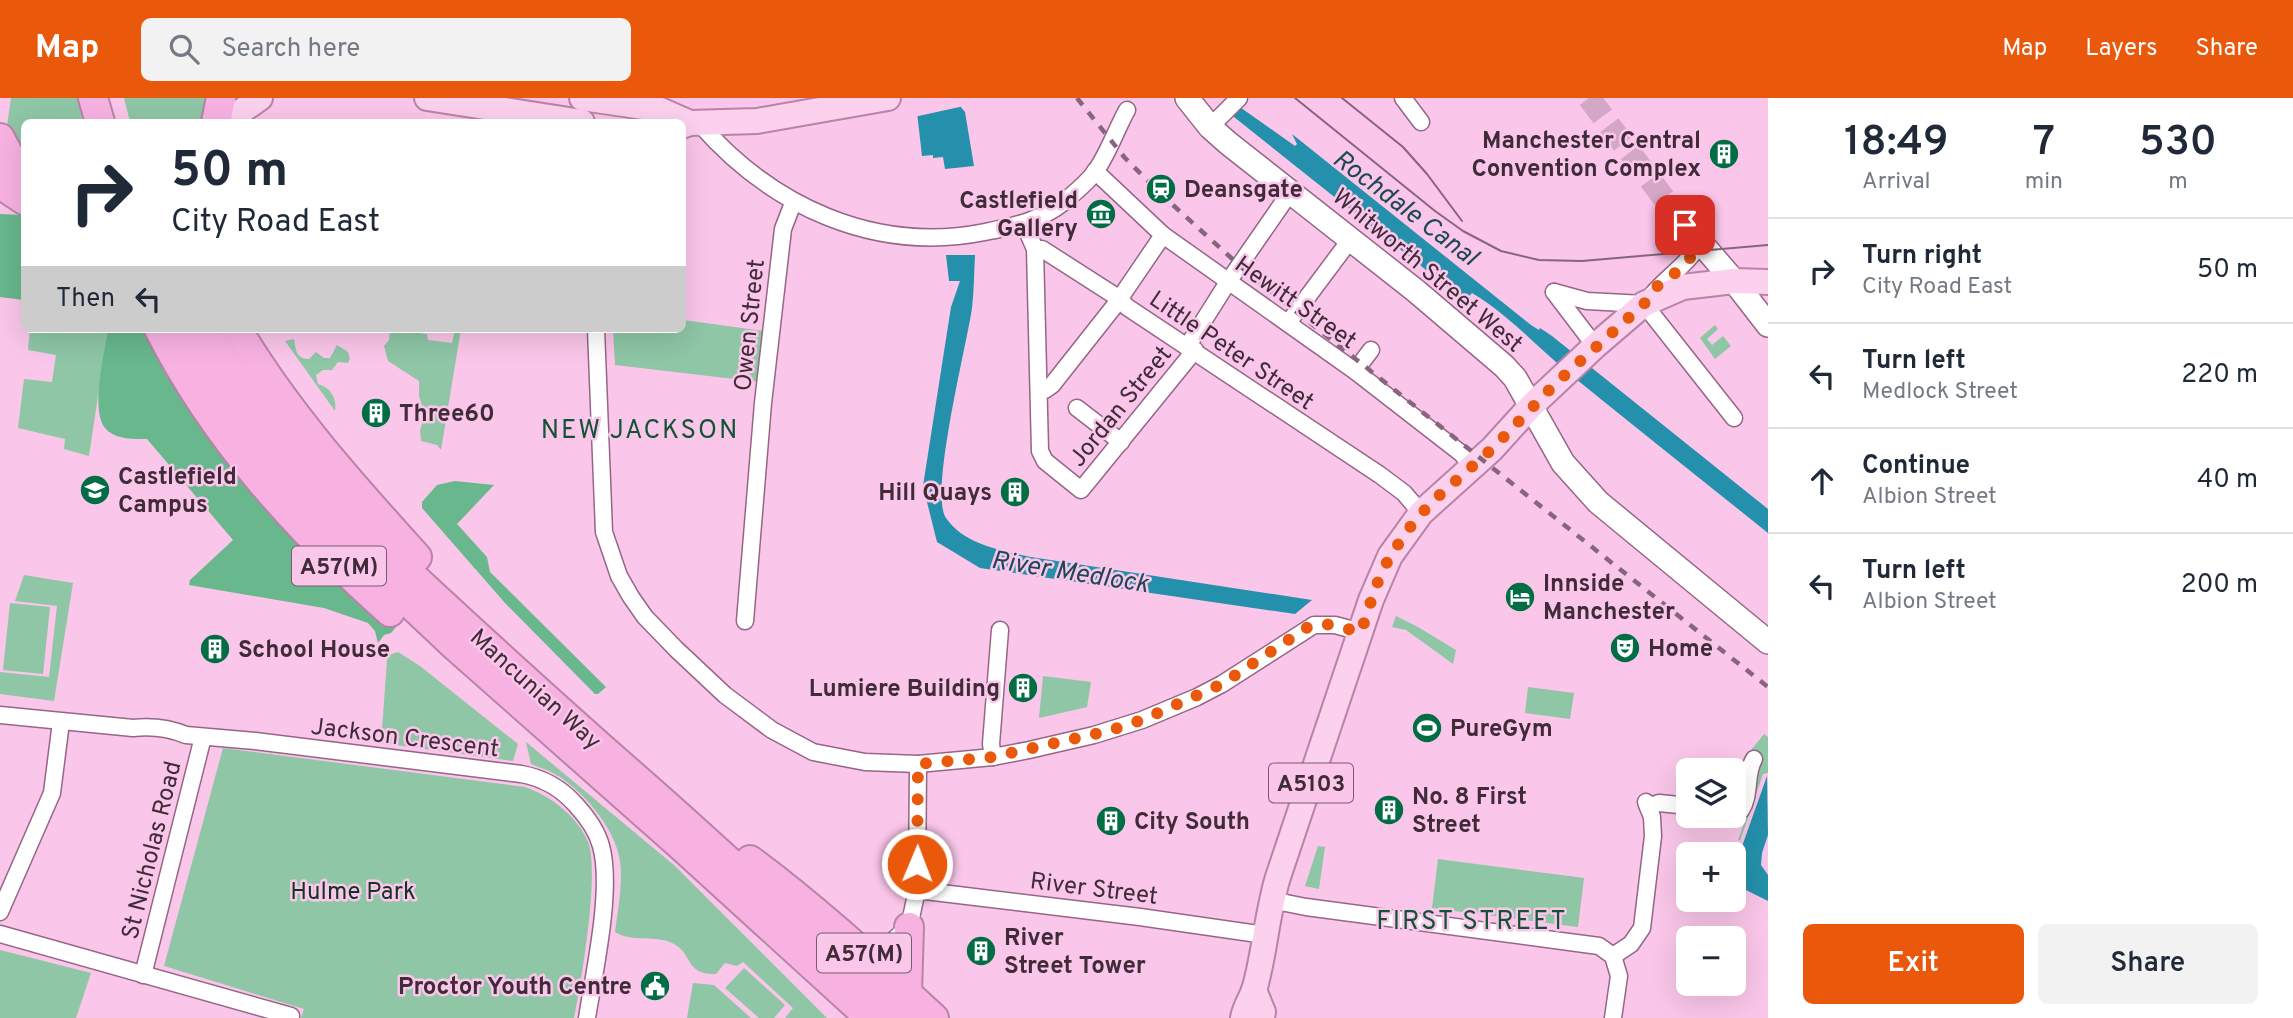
<!DOCTYPE html>
<meta charset="utf-8">
<style>
body{margin:0;font-family:Overpass,sans-serif;background:#f2f2f3;color:#1f2937;height:100vh;display:flex;flex-direction:column;font-size:26px;white-space:nowrap}
*{box-sizing:border-box;margin:0}
p{font-size:23px;color:#747a83}
.icon{flex:none;width:38px;height:38px;fill:none;stroke:currentColor;stroke-width:2;stroke-linecap:round;stroke-linejoin:round}
.map{position:relative;flex:1;overflow:hidden}
.side{display:flex;flex-direction:column;background:#fff;width:525px}
.side>*{flex:none}
.guide{position:absolute;left:21px;top:21px;width:665px;height:214px;border-radius:10px;box-shadow:0 7px 28px #0002;background:#fff;color:#1f2937;overflow:hidden}
.controls{position:absolute;left:1676px;top:660px;display:grid;gap:14px}
.controls a{display:grid;place-items:center;width:70px;height:70px;border-radius:10px;background:#fff;box-shadow:0 7px 28px #0002;font-size:35px}
.pin{position:absolute;display:grid;place-items:center;width:60px;height:60px;color:#fff;margin:-30px;border-radius:14px;box-shadow:0 4px 10px #0006}
.me{position:absolute;width:77px;margin:-38px;rotate:1deg;stroke-linejoin:round;filter:drop-shadow(0 0 5px #0008)}
.turn{display:flex;align-items:center;gap:24px;height:147px;padding:0 35px;font-size:32px}
.turn .icon{width:91px;height:91px;stroke-width:2.5}
.turn b{display:block;font-size:49px;line-height:60px}
.then{display:flex;align-items:center;height:66px;padding:0 35px;background:#0003;gap:14px;font-size:26px}
.eta{display:flex;justify-content:space-evenly;align-items:center;height:119px;text-align:center}
.eta b{font-size:42px;font-weight:600;line-height:49px}
.action{display:flex;gap:14px;margin-top:auto;padding:14px 35px}
.action a{flex:1;height:80px;border-radius:10px;background:#ea580c;color:#fff;font-size:28px;font-weight:600;line-height:80px;text-align:center}
.action a+a{background:#f2f2f3;color:#1f2937}
ul{padding:0;list-style:none}
li{display:flex;align-items:center;gap:21px;height:105px;padding:0 35px;border-top:2px solid #e0e1e3}
li div{flex:1}
li b{display:block;font-size:26px}
li em{font-style:normal}
header{display:flex;align-items:center;gap:42px;box-sizing:border-box;height:98px;padding:0 35px;background:#ea580c;color:#fff}
header strong{font-size:33px}
nav{display:flex;gap:38px;margin-inline-start:auto;font-size:24px}
.search{width:490px;height:63px;background:#f2f2f3;display:flex;align-items:center;gap:18px;box-sizing:border-box;padding:0 24px;border-radius:10px;color:#747a83;font-size:26px}
main{display:flex;flex:1;min-height:0}
.map>svg:first-child{display:block}
</style>
<header>
<strong>Map</strong>
<div class="search"><svg class="icon" aria-label="search" viewBox="0 0 24 24"><circle cx="10" cy="10" r="6"/><path d="M15 15l6 6"/></svg>Search here</div>
<nav><a>Map</a><a>Layers</a><a>Share</a></nav>
</header>
<main>
<div class="map">
<svg width="1768" height="920" viewBox="0 0 1768 920">
<rect width="100%" height="100%" fill="#fac6e9"/>
<g fill="#8ec6a6">
<polygon points="11,0 81,0 87,24 24,24 24,59 7,28"/>
<polygon points="124,0 211,0 204,24 130,24"/>
<polygon points="683,222 764,233 760,284 615,267 613,231 682,231"/>
<polygon points="1715,227 1718,231 1707,241 1712,247 1723,238 1731,248 1715,261 1700,240"/>
<polygon points="30,231 108,231 89,358 64,351 65,341 18,330 24,281 52,284 56,257 28,252"/>
<polygon points="390,231 418,231 418,235 427,236 428,242 452,245 455,231 461,231 441,352 437,347 421,343 420,332 425,317 419,298 419,283 388,263 384,248 389,242"/>
<path d="M 294,241 C 296,252 296,261 309,261 L 316,254 L 324,260 L 330,260 L 337,247 L 348,254 L 350,261 L 348,265 L 338,264 L 332,272 L 323,272 L 316,277 L 318,286 C 331,290 337,300 335,313 L 285,243 Z"/>
<polygon points="24,477 73,485 54,603 0,596 0,574 49,579 57,508 15,503"/>
<polygon points="10,505 50,509 43,576 3,572"/>
<polygon points="1396,518 1418,529 1456,552 1453,566 1406,532 1392,529"/>
<polygon points="398,554 420,568 518,646 513,663 381,645 387,562 391,556"/>
<polygon points="1043,578 1091,584 1087,609 1039,620"/>
<polygon points="1528,589 1574,595 1570,621 1525,615"/>
<polygon points="1764,636 1768,639 1768,675 1763,676 1740,743 1738,742 1752,703 1758,667 1762,662 1751,652"/>
<path d="M 526,644 L 675,768 L 827,920 L 785,920 L 793,910 L 743,864 L 737,868 L 725,865 L 716,876 C 685,877 693,856 674,846 C 656,836 632,845 615,834 C 618,812 623,785 620,763 C 615,730 586,697 560,679 C 551,673 541,670 531,666 Z"/>
<path d="M 223,650 L 525,689 C 551,698 577,718 588,744 C 600,773 581,886 574,920 L 301,920 L 304,911 L 164,868 Z"/>
<polygon points="1318,748 1325,749 1319,791 1305,788"/>
<polygon points="1438,761 1584,780 1578,829 1432,810"/>
<polygon points="0,852 91,875 76,920 0,920"/>
<polygon points="744,870 785,907 774,920 759,920 725,890"/>
<polygon points="693,885 714,887 751,920 687,920"/>
</g>
<g fill="#68b78d">
<polygon points="0,116 24,117 24,202 0,199"/>
<path d="M 108,231 L 144,231 L 150,244 L 193,308 L 325,466 L 396,529 L 391,535 L 384,537 L 378,545 L 375,533 L 368,525 L 324,510 L 189,487 L 190,482 L 233,442 L 147,341 C 133,341 115,342 105,330 C 90,312 105,254 108,231 Z"/>
<polygon points="455,383 494,387 457,426 487,459 490,474 606,589 598,596 595,596 505,505 422,410 422,404 437,387"/>
</g>
<g fill="#2490ab">
<path d="M 1237,7 L 1295,48 L 1297,46 L 1292,36 L 1531,227 L 1539,232 L 1540,230 L 1552,238 L 1768,411 L 1768,435 C 1702,382 1636,330 1571,277 C 1538,250 1509,217 1472,195 L 1465,203 L 1229,15 Z"/>
<polygon points="960,8 965,14 974,68 945,71 943,59 933,60 933,57 922,58 917,14"/>
<path d="M 946,157 L 975,157 C 974,175 974,193 972,210 C 967,246 929,396 946,420 C 965,447 1000,452 1031,459 L 1312,502 L 1295,516 L 980,470 L 937,444 L 923,388 L 951,209 L 960,183 L 949,183 Z"/>
<polygon points="1767,678 1768,737 1762,755 1761,767 1768,777 1768,803 1742,790 1740,754"/>
</g>
<polygon fill="#fac6e9" points="911,0 961,0 964,8 914,19"/>
<g fill="none" stroke-linecap="round" stroke-linejoin="round">
<polyline stroke="#d5a7c6" stroke-width="23" stroke-dasharray="23 11" stroke-linecap="butt" points="1589,0 1675,115"/>
<g stroke="#956686" stroke-width="19">
<g id="street">
<polyline points="1403,0 1421,24"/>
<path d="M 699,25 C 771,108 874,156 985,134 C 1014,128 1040,123 1064,104 C 1074,95 1087,85 1095,74 C 1108,56 1116,32 1127,12"/>
<polyline points="1210,29 1239,0"/>
<polyline points="1095,73 1163,137 1355,273 1462,356 1473,369"/>
<polyline points="1024,126 1035,151 1040,353 1045,363 1081,392 1195,252"/>
<polyline points="1035,151 1042,151 1120,201 1127,209 1380,377 1404,395 1421,415"/>
<polyline points="1554,194 1587,203 1644,206"/>
<polyline points="1554,194 1595,248"/>
<path d="M 1648,202 C 1662,182 1683,171 1697,150 L 1696,140"/>
<polyline points="1644,206 1734,320"/>
<polyline points="1288,225 1350,142"/>
<polyline points="596,231 604,434 619,478 631,499 645,519 676,551 725,597 772,632 813,654 865,664 918,666 993,659 1029,652 1094,637 1142,622 1197,599 1222,586 1314,527 1335,527 1361,534"/>
<polyline points="1187,249 1228,184 1291,93"/>
<polyline points="1355,273 1371,252"/>
<polyline points="1039,292 1045,292 1052,287 1116,206 1163,137"/>
<polyline points="1077,310 1121,344"/>
<polyline points="745,523 763,305 783,131 793,105"/>
<path d="M 0,617 L 133,630 C 151,628 169,630 186,637 L 255,643 L 521,676 C 544,680 561,690 576,707 C 587,719 597,733 601,748 C 613,791 594,875 587,920"/>
<polyline points="993,659 991,646 1000,532"/>
<polyline points="1648,709 1659,705 1689,708"/>
<path d="M 1734,715 L 1741,712 C 1751,697 1745,676 1754,661"/>
<polyline points="917,792 1140,819 1265,837"/>
<polyline points="1271,802 1306,809 1599,848 1613,858 1619,878 1613,920"/>
<polyline points="0,814 52,695 61,624"/>
<polyline points="0,836 291,918"/>
<polyline points="891,844 909,829 917,792 918,666"/>
<polyline points="1613,858 1631,846 1642,830 1653,738 1652,719 1646,704"/>
<polyline points="143,877 203,639"/>
</g>
</g>
<g stroke="#956686" stroke-width="26">
<g id="secondary">
<polyline points="1187,0 1210,29 1228,45 1416,193 1504,268 1515,280 1563,365 1598,404 1768,544"/>
<polyline points="1675,115 1734,183 1768,227"/>
</g>
</g>
<g stroke="#b883a7" stroke-width="28">
<g id="primary">
<polyline points="427,0 582,24"/>
<polyline points="582,0 658,11 690,25"/>
<polyline points="226,24 260,0"/>
<polyline points="682,28 690,25 757,23 888,0"/>
<polyline points="1254,892 1263,914 1262,920"/>
<path d="M 1243,920 C 1245,908 1252,900 1255,889 C 1265,853 1267,815 1278,779 L 1371,502 L 1390,458 L 1421,415 L 1492,351 L 1531,308 L 1595,248 L 1644,206 L 1683,189 L 1734,183 L 1768,184"/>
</g>
</g>
<g stroke="#b883a7" stroke-width="32">
<g id="highway">
<polyline points="93,0 100,24"/>
<polyline points="216,24 221,0"/>
<polyline points="0,40 9,57 24,73"/>
<polyline points="0,80 9,92 24,102"/>
<path d="M 159,231 C 215,342 298,432 390,514"/>
<polyline points="179,231 231,313 279,375 319,420 456,549 681,748 870,920"/>
<path d="M 205,231 C 263,335 347,418 434,498 C 499,558 564,617 630,675 C 722,755 810,839 900,920"/>
<path d="M 237,231 C 287,315 352,387 417,459"/>
<path d="M 750,762 C 815,810 874,865 934,920"/>
<polyline points="907,895 909,829"/>
</g>
</g>
<use href="#street" stroke="#fff" stroke-width="16"/>
<use href="#secondary" stroke="#fff" stroke-width="23"/>
<use href="#primary" stroke="#fbd1ee" stroke-width="24"/>
<use href="#highway" stroke="#f8b2e2" stroke-width="28"/>
<g stroke="#87667c" stroke-width="2">
<polyline points="1295,0 1435,113 1463,133 1501,153 1539,162 1582,163 1768,147"/>
<polyline points="1342,0 1403,49 1427,76 1462,123"/>
</g>
<polyline stroke="#87667c" stroke-width="4.5" stroke-dasharray="9 9" stroke-linecap="butt" points="1077,0 1125,60 1163,98 1250,177 1768,589"/>
</g>
<g fill="none" stroke-linecap="round" stroke-linejoin="round">
<polyline stroke="#ea580c" stroke-width="12" stroke-dasharray="0 21.6" points="917,766 918,666 993,659 1108,633 1142,622 1222,586 1308,529 1326,526 1361,534 1376,488 1390,458 1413,425 1433,403 1492,351 1556,285 1644,206 1659,186 1674,176 1691,159 1697,150 1696,140 1685,127"/>
</g>
<defs>
<g id="building-disc" transform="scale(1.575)"><circle r="9.5" fill="#016d44" stroke="#fac6e9"/><path d="M-4-6H4V6H1V3H-1V6H-4ZM-2.5-4.3h1.7v1.8h-1.7ZM.8-4.3h1.7v1.8H.8ZM-2.5-1h1.7V.8h-1.7ZM.8-1h1.7V.8H.8Z" fill="#fff"/></g>
<g id="station-disc" transform="scale(1.575)"><circle r="9.5" fill="#016d44" stroke="#fac6e9"/><path d="M-3-6H3Q5-6 5-4V2Q5 4 3 4L4.5 6H3L1.5 4h-3L-3 6H-4.5L-3 4Q-5 4-5 2V-4Q-5-6-3-6ZM-3.5-4v3h7v-3ZM-3.5 1v1.5H-2V1ZM2 1v1.5H3.5V1Z" fill="#fff"/></g>
<g id="museum-disc" transform="scale(1.575)"><circle r="9.5" fill="#016d44" stroke="#fac6e9"/><path d="M0-6L6-3V-2H-6V-3ZM-5-1h2V3h-2ZM-1-1h2V3h-2ZM3-1h2V3H3ZM-6 4H6V6H-6Z" fill="#fff"/></g>
<g id="school-disc" transform="scale(1.575)"><circle r="9.5" fill="#016d44" stroke="#fac6e9"/><path d="M0-5L7-2L0 1L-7-2ZM-4 1L0 2.5L4 1V4Q0 6-4 4Z" fill="#fff"/></g>
<g id="hotel-disc" transform="scale(1.575)"><circle r="9.5" fill="#016d44" stroke="#fac6e9"/><path d="M-6-4.5h1.5V1H6V5H4.5V3h-9V5H-6ZM-4 0a1.8 1.8 0 1 1 3.6 0ZM.5 0V-2.5h3Q6-2.5 6 0Z" fill="#fff"/></g>
<g id="theatre-disc" transform="scale(1.575)"><circle r="9.5" fill="#016d44" stroke="#fac6e9"/><path d="M-5-5.5Q0-4 5-5.5V0Q5 5 0 6Q-5 5-5 0ZM-3.3-2.5H-1v1.5H-3.3ZM1-2.5H3.3v1.5H1ZM-2.8 1Q0 5.5 2.8 1Z" fill="#fff"/></g>
<g id="stadium-disc" transform="scale(1.575)"><circle r="9.5" fill="#016d44" stroke="#fac6e9"/><path d="M0-5a6.5 5 0 1 0 0 10a6.5 5 0 1 0 0-10ZM-3.5-1.8h7v3.6h-7Z" fill="#fff"/></g>
<g id="civic-disc" transform="scale(1.575)"><circle r="9.5" fill="#016d44" stroke="#fac6e9"/><path d="M-.6-6.5H3V-4.5H.6V-3L4-1V1h2V6H-6V1h2V-1L-.6-3ZM-1.2 2.5V6h2.4V2.5Z" fill="#fff"/></g>
</defs>
<g fill-rule="evenodd">
<use href="#building-disc" x="1724" y="56"/>
<use href="#station-disc" x="1161" y="91"/>
<use href="#museum-disc" x="1101" y="116"/>
<use href="#building-disc" x="376" y="315"/>
<use href="#school-disc" x="95" y="392"/>
<use href="#building-disc" x="1015" y="394"/>
<use href="#hotel-disc" x="1520" y="499"/>
<use href="#theatre-disc" x="1625" y="550"/>
<use href="#building-disc" x="215" y="551"/>
<use href="#building-disc" x="1023" y="590"/>
<use href="#stadium-disc" x="1427" y="630"/>
<use href="#building-disc" x="1389" y="712"/>
<use href="#building-disc" x="1111" y="723"/>
<use href="#building-disc" x="981" y="853"/>
<use href="#civic-disc" x="655" y="888"/>
</g>
<g text-anchor="middle" stroke-width="5" stroke-linejoin="round" paint-order="stroke">
<g fill="#fac6e9" stroke="#785a6e" stroke-width="2">
<rect x="292" y="448.5" width="94" height="39" rx="5"/>
<rect x="1269" y="665.5" width="84" height="39" rx="5"/>
<rect x="817" y="835.5" width="94" height="39" rx="5"/>
</g>
<g font-size="23" font-weight="bold" fill="#402b39">
<text x="339" y="476">A57(M)</text>
<text x="1311" y="693">A5103</text>
<text x="864" y="863">A57(M)</text>
</g>
<g font-size="24" font-weight="bold" fill="#402b39" stroke="#fac6e9" text-anchor="start">
<text x="1701" y="50" text-anchor="end">Manchester Central<tspan x="1701" dy="28">Convention Complex</tspan></text>
<text x="1184" y="99">Deansgate</text>
<text x="1078" y="110" text-anchor="end">Castlefield<tspan x="1078" dy="28">Gallery</tspan></text>
<text x="399" y="323">Three60</text>
<text x="118" y="386">Castlefield<tspan x="118" dy="28">Campus</tspan></text>
<text x="992" y="402" text-anchor="end">Hill Quays</text>
<text x="1543" y="493">Innside<tspan x="1543" dy="28">Manchester</tspan></text>
<text x="1648" y="558">Home</text>
<text x="238" y="559">School House</text>
<text x="1000" y="598" text-anchor="end">Lumiere Building</text>
<text x="1450" y="638">PureGym</text>
<text x="1412" y="706">No. 8 First<tspan x="1412" dy="28">Street</tspan></text>
<text x="1134" y="731">City South</text>
<text x="1004" y="847">River<tspan x="1004" dy="28">Street Tower</tspan></text>
<text x="632" y="896" text-anchor="end">Proctor Youth Centre</text>
</g>
<g font-size="24" fill="#402b39" stroke="#fac6e9">
<text transform="translate(1428 172) rotate(40)" y="8">Whitworth Street West</text>
<text transform="translate(1296 204) rotate(35)" y="8">Hewitt Street</text>
<text transform="translate(749 227) rotate(-84)" y="8">Owen Street</text>
<text transform="translate(1232 252) rotate(34)" y="8">Little Peter Street</text>
<text transform="translate(1120 308) rotate(-51)" y="8">Jordan Street</text>
<text transform="translate(536 591) rotate(42)" y="8">Mancunian Way</text>
<text transform="translate(405 639) rotate(7)" y="8">Jackson Crescent</text>
<text transform="translate(151 752) rotate(-76)" y="8">St Nicholas Road</text>
<text transform="translate(1094 790) rotate(7)" y="8">River Street</text>
</g>
<g font-size="24" fill="#113423" stroke="#fac6e9">
<text x="353" y="801">Hulme Park</text>
</g>
<g font-size="26" font-style="italic" fill="#1c4955" stroke="#fac6e9">
<text transform="translate(1406 109) rotate(37)" y="9">Rochdale Canal</text>
<text transform="translate(1070 473) rotate(9)" y="9">River Medlock</text>
</g>
<g font-size="26" letter-spacing="2" fill="#125235" stroke="#fac6e9">
<text x="640" y="340">NEW JACKSON</text>
<text x="1472" y="831">FIRST STREET</text>
</g>
</g>
</svg>
<div class="controls">
<a><svg class="icon" aria-label="layers" viewBox="0 0 24 24"><path d="M12 4l9 5-9 5-9-5zM3 14l9 5 9-5"/></svg></a>
<a>+</a>
<a>−</a>
</div>
<div class="pin" style="left:1685px;top:127px;background:#d93025"><svg class="icon" aria-label="arrive" viewBox="0 0 24 24"><path d="M6 21V4h12l-3 4 3 4H6"/></svg></div>
<svg class="me" style="left:917px;top:766px" viewBox="-20 -20 40 40"><circle r="17" fill="#ea580c" stroke="#fff" stroke-width="3"/><path d="M0-11L8 9 0 5-8 9z" fill="#fff"/></svg>
<div class="guide">
<div class="turn"><svg class="icon" aria-label="right" viewBox="0 0 24 24"><path d="M7 20v-9h11M14 6l5 5-5 5"/></svg><div><b>50 m</b>City Road East</div></div>
<div class="then">Then<svg class="icon" aria-label="left" viewBox="0 0 24 24"><path d="M17 20v-9H6M10 6l-5 5 5 5"/></svg></div>
</div>
</div>
<section class="side">
<div class="eta">
<div><b>18:49</b><p>Arrival</p></div>
<div><b>7</b><p>min</p></div>
<div><b>530</b><p>m</p></div>
</div>
<ul>
<li><svg class="icon" aria-label="right" viewBox="0 0 24 24"><path d="M7 20v-9h11M14 6l5 5-5 5"/></svg><div><b>Turn right</b><p>City Road East</p></div><em>50 m</em></li>
<li><svg class="icon" aria-label="left" viewBox="0 0 24 24"><path d="M17 20v-9H6M10 6l-5 5 5 5"/></svg><div><b>Turn left</b><p>Medlock Street</p></div><em>220 m</em></li>
<li><svg class="icon" aria-label="ahead" viewBox="0 0 24 24"><path d="M12 20V5M6 11l6-6 6 6"/></svg><div><b>Continue</b><p>Albion Street</p></div><em>40 m</em></li>
<li><svg class="icon" aria-label="left" viewBox="0 0 24 24"><path d="M17 20v-9H6M10 6l-5 5 5 5"/></svg><div><b>Turn left</b><p>Albion Street</p></div><em>200 m</em></li>
</ul>
<div class="action"><a>Exit</a><a>Share</a></div>
</section>
</main>
